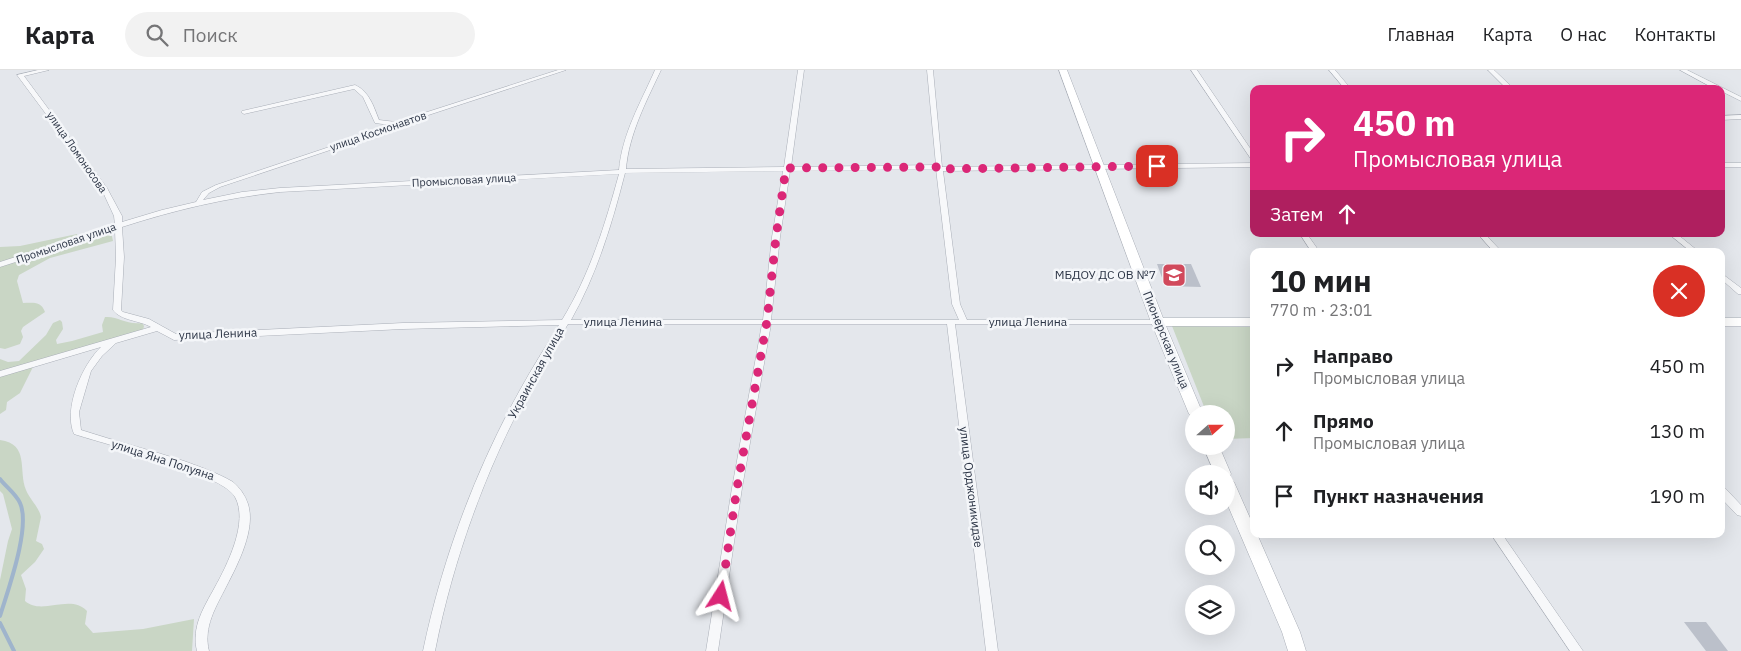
<!DOCTYPE html>
<html lang="ru">
<meta charset="utf-8">
<style>
body{margin:0;font-family:"IBM Plex Sans",sans-serif;background:#f2f2f2;color:#202124;height:100vh;display:flex;flex-direction:column;font-size:19px;white-space:nowrap}
*{box-sizing:border-box;margin:0}
p{font-size:16px;color:#757577}
.icon{flex:none;width:28px;height:28px;fill:none;stroke:currentColor;stroke-width:2;stroke-linecap:round;stroke-linejoin:round}
.map{position:relative;flex:1;overflow:hidden}
.panel{position:absolute;left:1250px;top:178px;width:475px;height:290px;display:flex;flex-direction:column;background:#fff;border-radius:10px;box-shadow:0 5px 20px #0002}
.panel>*{flex:none}
.hud{position:absolute;left:1250px;top:15px;width:475px;height:152px;border-radius:10px;box-shadow:0 5px 20px #0002;background:#db2777;color:#fff;overflow:hidden}
.needle{width:32px;rotate:69deg}
.fabs{position:absolute;left:1185px;top:335px;display:grid;gap:10px}
.fabs a{display:grid;place-items:center;width:50px;height:50px;border-radius:50%;background:#fff;box-shadow:0 5px 20px #0002;font-size:25px}
.pin{position:absolute;display:grid;place-items:center;width:42px;height:42px;color:#fff;margin:-21px;border-radius:10px;box-shadow:0 2px 8px #0006}
.me{position:absolute;width:55px;margin:-28px;rotate:9deg;stroke-linejoin:round;filter:drop-shadow(0 0 4px #0008)}
.turn{display:flex;align-items:center;gap:18px;height:105px;padding:0 20px;font-size:22px}
.turn .icon{width:65px;height:65px;stroke-width:2.5}
.turn b{display:block;font-size:35px;line-height:42px}
.then{display:flex;align-items:center;height:48px;padding:0 20px;background:#0003;gap:10px;font-size:19px}
.round{display:grid;place-items:center;flex:none;width:52px;height:52px;border-radius:26px;background:#f2f2f2}
.summary{display:flex;align-items:center;justify-content:space-between;height:85px;padding:0 20px}
h1{font-size:30px;font-weight:800;line-height:38px}
ul{padding:0;list-style:none}
li{display:flex;align-items:center;gap:15px;height:65px;padding:0 20px}
li div{flex:1}
li b{display:block;font-size:19px}
li em{font-style:normal}
header{display:flex;align-items:center;gap:30px;box-sizing:border-box;height:70px;padding:0 25px;background:#fff;border-bottom:1px solid #e0e0e0}
header strong{font-size:24px}
nav{display:flex;gap:28px;margin-inline-start:auto;font-size:18px}
.search{width:350px;height:45px;background:#f2f2f2;display:flex;align-items:center;gap:12px;box-sizing:border-box;padding:0 18px;border-radius:28px;color:#757577;font-size:19px}
.map>svg:first-child{display:block}
</style>
<header>
<strong>Карта</strong>
<div class="search"><svg class="icon" aria-label="search" viewBox="0 0 24 24"><circle cx="10" cy="10" r="6"/><path d="M15 15l6 6"/></svg>Поиск</div>
<nav><a>Главная</a><a>Карта</a><a>О нас</a><a>Контакты</a></nav>
</header>
<div class="map">
<svg width="1741" height="581" viewBox="0 0 1741 581">
<rect width="100%" height="100%" fill="#e4e7ec"/>
<g fill="#c9d6c5">
<path d="M 104,162 L 111,162 L 113,171 L 50,188 L 19,205 L 17,211 L 23,233 C 33,233 41,231 45,242 L 23,257 L 21,261 L 23,267 L 20,274 L 5,279 L 0,278 L 0,197 Z"/>
<polygon points="77,164 77,169 0,193 0,177 20,176"/>
<path d="M 105,247 C 119,246 125,255 142,253 L 144,256 L 143,260 L 0,302 L 0,289 L 8,292 L 19,291 L 46,265 L 53,253 L 60,250 L 62,252 L 63,259 L 56,270 L 57,274 L 72,271 L 103,262 L 102,255 Z"/>
<polygon points="1172,256 1254,257 1254,368 1226,369 1226,344 1207,344"/>
<polygon points="33,297 20,323 7,332 6,340 0,344 0,306"/>
<path d="M 0,370 C 30,374 18,401 26,420 C 30,430 39,437 41,447 L 36,471 L 42,474 L 44,479 L 35,492 L 21,505 L 26,519 L 25,531 C 42,546 70,523 87,541 L 85,554 L 93,563 L 143,559 L 194,549 L 192,581 L 0,581 L 0,510 L 8,471 L 12,459 L 3,424 L 0,421 Z"/>
</g>
<g fill="none" stroke-linecap="round" stroke-linejoin="round">
<g stroke="#9fb4cc" stroke-width="4">
<path d="M 0,409 C 6,417 16,424 20,433 C 31,457 8,520 0,546"/>
<polyline points="0,553 14,581"/>
</g>
</g>
<g fill="#bbc0ca">
<polygon points="1157,194 1191,194 1201,217 1165,216"/>
<polygon points="1684,552 1706,552 1728,581 1706,581"/>
</g>
<g fill="none" stroke-linecap="round" stroke-linejoin="round">
<g stroke="#a9aeb7" stroke-width="1">
<g id="street">
<path d="M 38,0 L 49,0 L 24,6 L 107,118 L 122,146 L 122,152 L 162,140 L 196,132 L 202,122 L 216,115 L 353,69 L 390,55 L 375,53 L 363,27 L 354,19 L 244,44 L 241,42 L 242,41 L 355,15 C 369,21 374,37 379,50 L 396,52 L 558,0 L 566,0 L 401,54 L 357,71 L 220,117 L 209,123 L 203,130 L 242,122 L 280,118 L 619,100 C 622,64 641,32 655,0 L 661,0 C 646,32 629,64 626,99 L 784,97 L 798,0 L 804,0 L 791,97 L 936,95 L 927,0 L 933,0 L 942,97 L 1254,93 L 1254,97 L 943,101 L 960,234 L 967,250 L 1158,250 L 1162,252 L 1158,254 L 955,254 L 998,581 L 986,581 L 947,254 L 771,254 L 742,418 L 718,581 L 706,581 L 732,418 L 762,254 L 568,254 C 555,276 541,298 529,320 C 485,401 453,490 435,581 L 423,581 C 442,490 475,401 520,320 C 532,298 546,276 559,255 L 403,259 L 174,270 L 157,261 L 116,273 L 102,286 L 91,301 L 79,342 L 81,360 C 115,371 150,380 184,391 C 200,397 218,403 233,412 C 240,418 245,425 248,434 C 256,459 238,494 226,517 C 216,537 203,557 209,581 L 197,581 C 191,557 204,537 215,517 C 227,495 249,452 235,427 C 222,403 104,374 74,364 C 63,339 82,295 101,277 L 0,307 L 0,301 L 151,257 C 139,250 121,251 113,240 L 116,187 L 115,160 L 0,197 L 0,192 L 115,155 L 114,146 L 101,118 L 17,5 ZM 936,99 L 952,234 L 959,250 L 771,250 L 780,167 L 790,101 ZM 783,101 L 772,167 L 763,250 L 571,250 C 597,204 612,154 625,103 ZM 619,104 C 605,155 590,204 562,250 L 403,253 L 176,264 L 149,249 L 123,242 L 121,240 L 124,187 L 122,157 C 175,140 225,128 280,122 Z"/>
<polygon points="1191,0 1197,0 1254,84 1254,91 1251,89"/>
<polygon points="1329,0 1335,0 1351,19 1345,19"/>
<polygon points="1488,0 1494,0 1514,19 1507,19"/>
<polygon points="1680,0 1687,0 1741,27 1741,31 1721,21 1721,19 1715,19"/>
<polygon points="1741,45 1741,49 1721,50 1721,46"/>
<rect x="1721" y="93" width="20" height="4"/>
<polygon points="1300,164 1307,164 1319,181 1311,181"/>
<polygon points="1478,164 1485,164 1501,181 1493,181"/>
<polygon points="1669,164 1677,164 1698,181 1690,181"/>
<polygon points="1721,203 1741,218 1741,224 1738,224 1721,209"/>
<polygon points="1721,417 1725,418 1741,435 1741,446 1737,445 1721,428"/>
<polygon points="1491,464 1502,464 1583,581 1570,581"/>
</g>
</g>
<g stroke="#a9aeb7" stroke-width="1">
<g id="secondary">
<polygon points="1059,0 1067,0 1163,248 1254,248 1254,256 1166,256 1203,344 1194,344 1194,348 1189,344 1151,252"/>
<rect x="1721" y="248" width="20" height="8"/>
<polygon points="1203,376 1219,376 1231,404 1229,407 1234,412 1254,457 1254,464 1257,464 1300,562 1306,581 1288,581 1282,562 1226,431 1226,404 1215,404"/>
</g>
</g>
<use href="#street" fill="#f7f8fa" fill-rule="evenodd"/>
<use href="#secondary" fill="#fff" fill-rule="evenodd"/>
</g>
<g fill="none" stroke-linecap="round" stroke-linejoin="round">
<polyline stroke="#db2777" stroke-width="9" stroke-dasharray="0 16.2" points="721,526 737,418 767,251 776,167 786,98 939,97 939,99 1157,96"/>
</g>
<defs>
<g id="school-square" transform="scale(1.25)"><rect x="-9" y="-9" width="18" height="18" rx="4" fill="#d1495b" stroke="#f4f6f9"/><path d="M0-5L7-2L0 1L-7-2ZM-4 1L0 2.5L4 1V4Q0 6-4 4Z" fill="#fff"/></g>
</defs>
<g fill-rule="evenodd">
<use href="#school-square" x="1174" y="205"/>
</g>
<g text-anchor="middle" stroke-width="5" stroke-linejoin="round" paint-order="stroke">
<g font-size="11" fill="#2b3445" stroke="#f4f6f9">
<text transform="translate(378 61) rotate(-19)" y="4">улица Космонавтов</text>
<text transform="translate(77 82) rotate(55)" y="4">улица Ломоносова</text>
<text transform="translate(464 110) rotate(-3)" y="4">Промысловая улица</text>
<text transform="translate(66 173) rotate(-19)" y="4">Промысловая улица</text>
</g>
<g font-size="12" fill="#2b3445" stroke="#f4f6f9" text-anchor="end">
<text x="1156" y="209">МБДОУ ДС ОВ №7</text>
</g>
<g font-size="12" fill="#2b3445" stroke="#f4f6f9">
<text x="623" y="256">улица Ленина</text>
<text x="1028" y="256">улица Ленина</text>
<text transform="translate(218 264) rotate(-2)" y="4">улица Ленина</text>
<text transform="translate(1166 270) rotate(68)" y="4">Пионерская улица</text>
<text transform="translate(536 303) rotate(-61)" y="4">Украинская улица</text>
<text transform="translate(163 390) rotate(18)" y="4">улица Яна Полуяна</text>
<text transform="translate(971 417) rotate(83)" y="4">улица Орджоникидзе</text>
</g>
</g>
</svg>
<div class="fabs">
<a><svg class="needle" viewBox="-14 -14 28 28"><path d="M0-13l5 13h-10z" fill="#e53935"/><path d="M0 13l5-13h-10z" fill="#757577"/></svg></a>
<a><svg class="icon" aria-label="sound" viewBox="0 0 24 24"><path d="M4 9h4l5-4v14l-5-4H4zM17 9q2 3 0 6"/></svg></a>
<a><svg class="icon" aria-label="search" viewBox="0 0 24 24"><circle cx="10" cy="10" r="6"/><path d="M15 15l6 6"/></svg></a>
<a><svg class="icon" aria-label="layers" viewBox="0 0 24 24"><path d="M12 4l9 5-9 5-9-5zM3 14l9 5 9-5"/></svg></a>
</div>
<div class="pin" style="left:1157px;top:96px;background:#d93025"><svg class="icon" aria-label="arrive" viewBox="0 0 24 24"><path d="M6 21V4h12l-3 4 3 4H6"/></svg></div>
<svg class="me" style="left:721px;top:526px" viewBox="-20 -20 40 40"><path d="M0-17L14 15 0 8-14 15z" fill="#db2777" stroke="#fff" stroke-width="4"/></svg>
<div class="hud">
<div class="turn"><svg class="icon" aria-label="right" viewBox="0 0 24 24"><path d="M7 20v-9h11M14 6l5 5-5 5"/></svg><div><b>450 m</b>Промысловая улица</div></div>
<div class="then">Затем<svg class="icon" aria-label="ahead" viewBox="0 0 24 24"><path d="M12 20V5M6 11l6-6 6 6"/></svg></div>
</div>
<section class="panel">
<div class="summary"><div><h1>10 мин</h1><p>770 m · 23:01</p></div><a class="round" style="background:#d93025;color:#fff"><svg class="icon" aria-label="close" viewBox="0 0 24 24"><path d="M6 6l12 12M18 6L6 18"/></svg></a></div>
<ul>
<li><svg class="icon" aria-label="right" viewBox="0 0 24 24"><path d="M7 20v-9h11M14 6l5 5-5 5"/></svg><div><b>Направо</b><p>Промысловая улица</p></div><em>450 m</em></li>
<li><svg class="icon" aria-label="ahead" viewBox="0 0 24 24"><path d="M12 20V5M6 11l6-6 6 6"/></svg><div><b>Прямо</b><p>Промысловая улица</p></div><em>130 m</em></li>
<li><svg class="icon" aria-label="arrive" viewBox="0 0 24 24"><path d="M6 21V4h12l-3 4 3 4H6"/></svg><div><b>Пункт назначения</b></div><em>190 m</em></li>
</ul>
</section>
</div>
